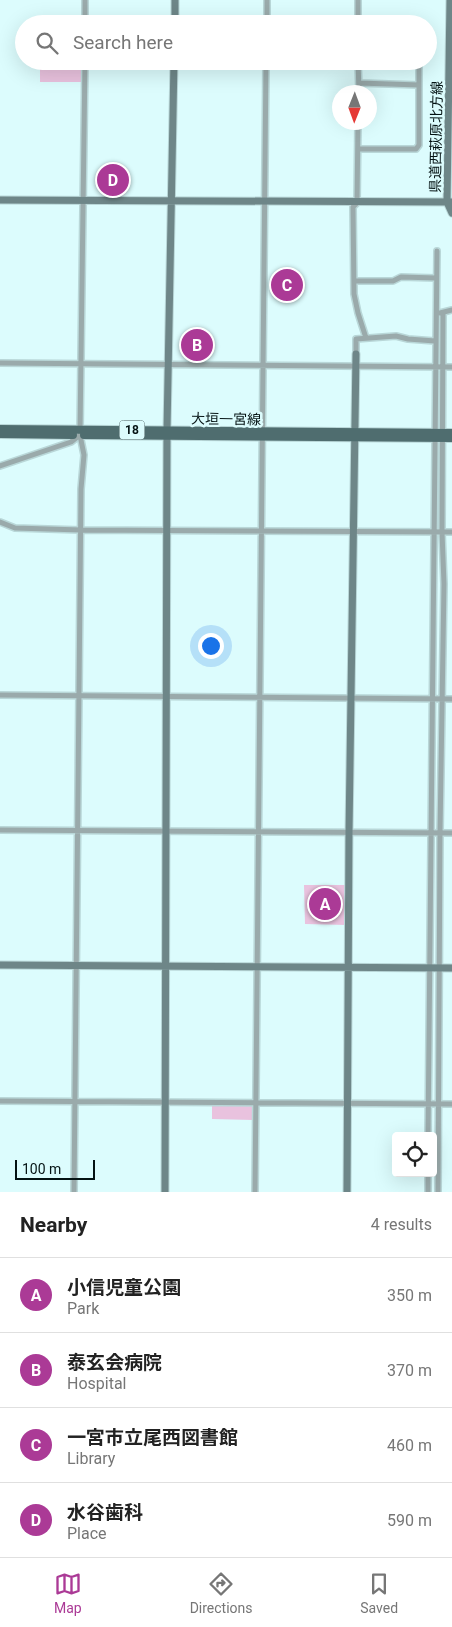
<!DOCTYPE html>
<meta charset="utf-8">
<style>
:root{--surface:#fff;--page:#f6f6f6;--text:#222;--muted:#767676;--line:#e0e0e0;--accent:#ab3a96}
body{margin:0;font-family:Roboto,"Noto Sans JP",sans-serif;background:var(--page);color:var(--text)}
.controls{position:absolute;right:15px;bottom:15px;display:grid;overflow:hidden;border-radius:5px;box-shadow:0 5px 20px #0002}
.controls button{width:45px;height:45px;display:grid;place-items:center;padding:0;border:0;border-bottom:1px solid var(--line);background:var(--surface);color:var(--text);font:25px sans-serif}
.compass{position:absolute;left:332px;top:85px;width:45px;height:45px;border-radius:50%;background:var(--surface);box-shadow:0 5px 20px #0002;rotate:181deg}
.scale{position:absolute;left:15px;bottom:12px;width:80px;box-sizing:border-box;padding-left:5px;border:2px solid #041213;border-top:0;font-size:14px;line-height:18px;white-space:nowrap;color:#041213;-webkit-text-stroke:4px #dcfcfd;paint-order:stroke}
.you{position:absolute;left:210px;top:645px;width:18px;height:18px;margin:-12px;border:4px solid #fff;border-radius:50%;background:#1a73e8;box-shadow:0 0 0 8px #1a73e833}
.badge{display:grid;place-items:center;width:32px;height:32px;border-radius:50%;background:var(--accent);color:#fff;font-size:16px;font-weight:700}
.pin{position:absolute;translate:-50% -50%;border:2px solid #fff;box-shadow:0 1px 5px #0006}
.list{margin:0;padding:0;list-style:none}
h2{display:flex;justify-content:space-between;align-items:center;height:65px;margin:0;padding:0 20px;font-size:21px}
h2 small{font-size:16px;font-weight:400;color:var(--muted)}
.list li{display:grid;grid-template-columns:32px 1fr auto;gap:15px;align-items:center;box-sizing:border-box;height:75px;padding:0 20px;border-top:1px solid var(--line)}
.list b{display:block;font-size:19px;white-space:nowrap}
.list p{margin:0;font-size:16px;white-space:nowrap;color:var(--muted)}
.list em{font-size:16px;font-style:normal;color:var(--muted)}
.icon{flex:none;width:28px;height:28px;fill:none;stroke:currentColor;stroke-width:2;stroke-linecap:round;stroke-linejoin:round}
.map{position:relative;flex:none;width:452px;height:1192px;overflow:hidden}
.search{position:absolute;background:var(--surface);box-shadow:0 5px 20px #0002;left:15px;right:15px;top:15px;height:55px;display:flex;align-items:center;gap:12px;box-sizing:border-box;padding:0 18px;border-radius:28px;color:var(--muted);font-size:19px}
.sheet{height:365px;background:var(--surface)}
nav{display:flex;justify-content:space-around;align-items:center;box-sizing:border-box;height:70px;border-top:1px solid var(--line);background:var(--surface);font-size:14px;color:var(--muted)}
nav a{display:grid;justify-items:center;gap:2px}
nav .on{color:var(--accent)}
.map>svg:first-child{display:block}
</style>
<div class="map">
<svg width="452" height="1192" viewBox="0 0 452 1192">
<rect width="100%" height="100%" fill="#dcfcfd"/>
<path fill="#e9c2de" d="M 40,61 L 82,61 L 81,82 L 40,82 Z
M 304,885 L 345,885 L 346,925 L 305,924 Z
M 212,1106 L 253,1106 L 253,1120 L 212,1119 Z"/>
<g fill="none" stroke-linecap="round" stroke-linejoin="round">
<defs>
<path id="street" d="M 85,24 L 85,0
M 267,24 L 267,0
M 358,24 L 358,0
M 358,61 L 359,92
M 359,83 L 419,85
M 358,122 L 357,203 L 353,207 L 354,294 L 358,313 L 366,338
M 358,149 L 416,149 L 419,145 L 419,61
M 354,281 L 393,281 L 401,277 L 436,278
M 440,313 L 452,310
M 356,354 L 356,339 L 396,336 L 408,339 L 435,341
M 0,363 L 452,367
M 80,432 L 85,61
M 0,466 L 71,442 L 80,435 L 84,455 L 81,489 L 74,1192
M 0,522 L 15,528 L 81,530 L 452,532
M 0,695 L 452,699
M 0,830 L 452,833
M 0,1101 L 452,1104
M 428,1136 L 437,251
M 255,1192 L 266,61
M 428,1192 L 428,1173
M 438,1192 L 440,833 L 444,584 L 442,532 L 443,313"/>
<path id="secondary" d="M 450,0 L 447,202 L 452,213
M 175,24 L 175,0
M 0,200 L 452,202
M 0,965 L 452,968
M 165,1192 L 167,430 L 174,61
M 347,1192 L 349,833 L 356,354"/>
<path id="primary" d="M 0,429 L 452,433
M 0,434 L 73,435
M 84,435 L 452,438"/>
</defs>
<use href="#street" stroke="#b9d7d8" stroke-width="8"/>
<use href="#secondary" stroke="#b9d7d8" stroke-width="9"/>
<use href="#primary" stroke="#b9d7d8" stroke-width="10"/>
<use href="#street" stroke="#9aaaab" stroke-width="5"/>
<use href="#secondary" stroke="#6e8688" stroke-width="7"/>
<use href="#primary" stroke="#4f6d6f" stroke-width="8"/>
</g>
<g text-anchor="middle" stroke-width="5" stroke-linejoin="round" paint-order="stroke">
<rect fill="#dcfcfd" stroke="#455859" stroke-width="1" x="119.5" y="420.5" width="25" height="19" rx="4"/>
<g font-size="12" font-weight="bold" fill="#041213">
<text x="132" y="434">18</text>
</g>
<g font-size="14" fill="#041213" stroke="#dcfcfd">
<text transform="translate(436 137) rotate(-89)" y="5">県道西萩原北方線</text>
<text transform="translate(226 419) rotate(1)" y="5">大垣一宮線</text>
</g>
</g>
</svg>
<div class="controls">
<button><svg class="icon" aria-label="locate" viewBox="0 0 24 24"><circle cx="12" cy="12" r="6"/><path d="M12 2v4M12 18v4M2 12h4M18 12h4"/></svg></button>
</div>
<svg class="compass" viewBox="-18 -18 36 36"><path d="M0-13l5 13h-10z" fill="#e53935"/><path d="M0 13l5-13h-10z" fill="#767676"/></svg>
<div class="scale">100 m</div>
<div class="you"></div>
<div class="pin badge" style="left:325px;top:904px">A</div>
<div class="pin badge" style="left:197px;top:345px">B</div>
<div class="pin badge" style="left:287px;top:285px">C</div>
<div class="pin badge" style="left:113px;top:180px">D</div>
<div class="search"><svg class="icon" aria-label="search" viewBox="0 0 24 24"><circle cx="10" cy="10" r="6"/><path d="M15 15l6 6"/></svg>Search here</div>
</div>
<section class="sheet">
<h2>Nearby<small>4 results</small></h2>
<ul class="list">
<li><span class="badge">A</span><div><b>小信児童公園</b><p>Park</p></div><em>350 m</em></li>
<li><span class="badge">B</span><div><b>泰玄会病院</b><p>Hospital</p></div><em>370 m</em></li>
<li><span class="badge">C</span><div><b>一宮市立尾西図書館</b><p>Library</p></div><em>460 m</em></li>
<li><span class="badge">D</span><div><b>水谷歯科</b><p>Place</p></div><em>590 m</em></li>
</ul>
</section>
<nav>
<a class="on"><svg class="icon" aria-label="map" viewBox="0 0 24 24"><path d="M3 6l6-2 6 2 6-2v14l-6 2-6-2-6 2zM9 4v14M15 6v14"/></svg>Map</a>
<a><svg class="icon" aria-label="directions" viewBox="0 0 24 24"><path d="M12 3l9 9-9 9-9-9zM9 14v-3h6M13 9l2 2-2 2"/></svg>Directions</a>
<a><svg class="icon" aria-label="saved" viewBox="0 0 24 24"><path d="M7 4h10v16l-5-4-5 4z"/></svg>Saved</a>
</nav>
